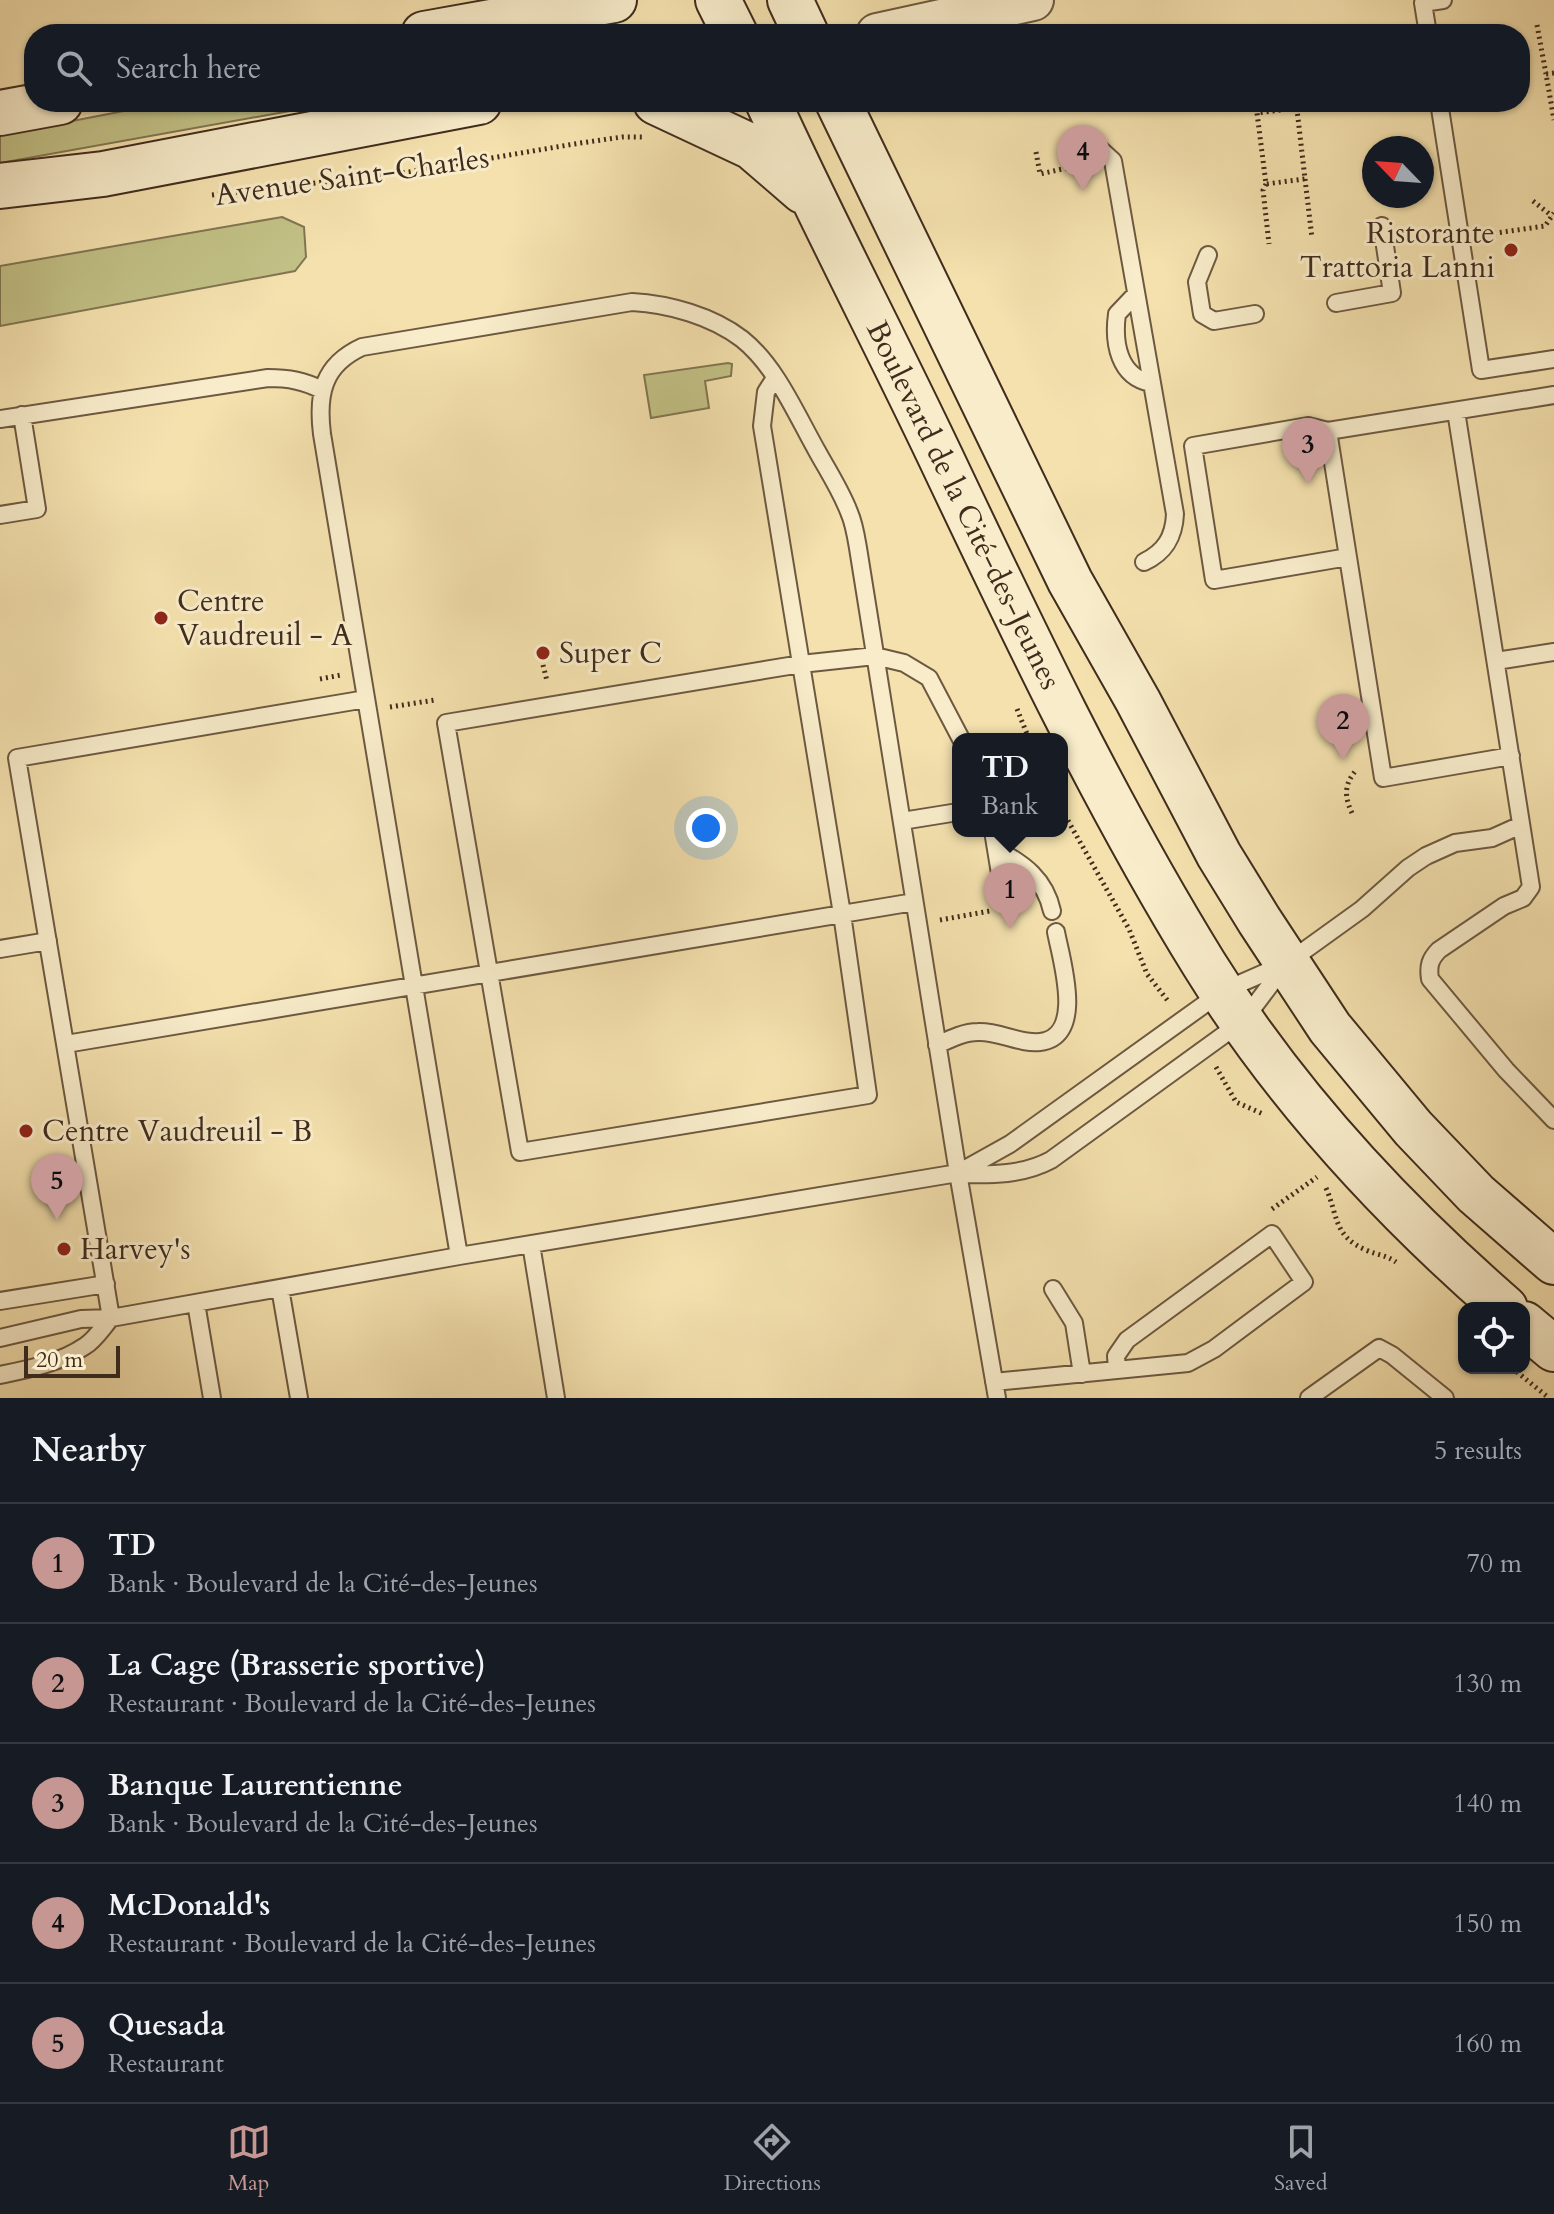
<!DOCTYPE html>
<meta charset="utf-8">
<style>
:root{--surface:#171b24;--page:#20242c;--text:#f1f3f6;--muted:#9ea1a6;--line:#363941;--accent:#c59692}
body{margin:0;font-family:Cardo,serif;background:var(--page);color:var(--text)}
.controls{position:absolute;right:24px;bottom:24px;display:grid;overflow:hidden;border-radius:16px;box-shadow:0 2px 6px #0004}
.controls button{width:72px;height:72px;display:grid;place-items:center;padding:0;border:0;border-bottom:2px solid var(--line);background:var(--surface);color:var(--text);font:40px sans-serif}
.compass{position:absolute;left:1362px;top:136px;width:72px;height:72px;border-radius:50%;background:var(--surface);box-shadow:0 2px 6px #0004;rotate:295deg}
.scale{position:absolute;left:24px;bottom:20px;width:96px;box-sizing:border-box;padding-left:8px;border:4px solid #402c1d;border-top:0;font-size:22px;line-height:28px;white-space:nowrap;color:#402c1d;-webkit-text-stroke:6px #f8ecca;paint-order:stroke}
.you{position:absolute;left:706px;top:828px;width:28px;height:28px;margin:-20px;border:6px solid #fff;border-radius:50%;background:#1a73e8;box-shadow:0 0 0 12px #1a73e833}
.badge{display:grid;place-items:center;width:52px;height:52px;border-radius:50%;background:var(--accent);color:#111;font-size:26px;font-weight:700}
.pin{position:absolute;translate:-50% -66px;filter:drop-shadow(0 2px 4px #0008)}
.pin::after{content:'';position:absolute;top:42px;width:28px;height:24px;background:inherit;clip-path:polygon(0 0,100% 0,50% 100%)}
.popup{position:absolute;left:952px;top:733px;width:116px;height:104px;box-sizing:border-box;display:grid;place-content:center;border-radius:16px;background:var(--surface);filter:drop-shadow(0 2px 6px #0005);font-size:26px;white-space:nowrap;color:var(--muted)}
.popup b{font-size:30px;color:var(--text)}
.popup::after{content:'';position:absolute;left:50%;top:100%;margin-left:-16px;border:16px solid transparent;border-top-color:var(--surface)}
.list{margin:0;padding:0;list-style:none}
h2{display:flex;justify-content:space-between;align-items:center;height:104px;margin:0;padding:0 32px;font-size:34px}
h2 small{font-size:26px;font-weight:400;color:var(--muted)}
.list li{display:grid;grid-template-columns:52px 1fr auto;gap:24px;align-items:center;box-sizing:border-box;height:120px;padding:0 32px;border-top:2px solid var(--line)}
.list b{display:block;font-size:30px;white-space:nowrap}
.list p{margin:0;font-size:26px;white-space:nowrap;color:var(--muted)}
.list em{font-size:26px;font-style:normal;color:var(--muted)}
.icon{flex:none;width:44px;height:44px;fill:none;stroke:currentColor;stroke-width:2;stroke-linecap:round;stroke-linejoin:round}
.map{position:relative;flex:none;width:1554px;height:1398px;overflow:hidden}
.search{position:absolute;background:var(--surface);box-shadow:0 2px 6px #0004;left:24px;right:24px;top:24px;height:88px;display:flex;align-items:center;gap:20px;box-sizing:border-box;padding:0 28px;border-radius:32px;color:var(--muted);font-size:30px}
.sheet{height:704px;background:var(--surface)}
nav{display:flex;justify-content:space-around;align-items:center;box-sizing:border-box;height:112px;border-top:2px solid var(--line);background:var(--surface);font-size:22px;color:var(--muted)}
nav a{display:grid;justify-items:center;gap:4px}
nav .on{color:var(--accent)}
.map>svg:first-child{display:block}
</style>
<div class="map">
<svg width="1554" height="1398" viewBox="0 0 1554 1398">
<rect width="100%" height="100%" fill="#f4e1ae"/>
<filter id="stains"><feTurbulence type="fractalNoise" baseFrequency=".0025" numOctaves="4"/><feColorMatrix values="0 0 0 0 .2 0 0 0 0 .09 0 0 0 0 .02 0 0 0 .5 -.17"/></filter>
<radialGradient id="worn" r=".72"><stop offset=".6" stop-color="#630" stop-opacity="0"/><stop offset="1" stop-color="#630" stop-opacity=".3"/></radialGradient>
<path fill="#c2c186" stroke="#817652" stroke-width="2" d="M 170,102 L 340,102 L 0,163 L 0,135 Z
M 282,217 L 304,227 L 306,257 L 295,271 L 0,326 L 0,266 Z
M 728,363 L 732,364 L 731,376 L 705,381 L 709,408 L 651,418 L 644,375 Z"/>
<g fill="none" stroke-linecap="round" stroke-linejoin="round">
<defs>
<path id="service" d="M 1428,34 L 1423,3 L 1443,0
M 1439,102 L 1481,370 L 1554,359
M 1090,140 L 1113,161 L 1175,514 C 1174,537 1165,552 1144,562
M 1208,255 L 1197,282 L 1202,314 L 1214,321 L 1255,314
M 1135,295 L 1117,314 C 1113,343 1119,377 1151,383
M 632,302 C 669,304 712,316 742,339 C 776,366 796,414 817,451 C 828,471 841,491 849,512 C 854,523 856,536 858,548 L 958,1173 L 459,1256 L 322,434 C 317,394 323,365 362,347 Z
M 1336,303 L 1392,293 L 1382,226
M 775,378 L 766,392 L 762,426 L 798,645 L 801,664 L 842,914 L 868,1095 L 520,1152 L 446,723 L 801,664 L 875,656 L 904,663 L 929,678 L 961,739
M 1456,411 L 1531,887 L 1523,898 L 1504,906 L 1439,950 C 1430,959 1428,966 1430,979 L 1506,1070 L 1554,1120
M 0,419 L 268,378 C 289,378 304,381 322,390
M 1328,431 L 1308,426 L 1193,446 L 1214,580 L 1348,557
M 0,515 L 37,509 L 22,415
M 1496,661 L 1554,652
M 366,699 L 17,758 L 111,1318 L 459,1256
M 1511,756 L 1383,778 L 1328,431 L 1554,395
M 902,821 L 958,812
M 993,831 L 1003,892
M 996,849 C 1024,864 1045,879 1052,911
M 0,949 L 48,941
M 66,1044 L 914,902
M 937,1045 C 950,1039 964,1032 978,1032 C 999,1031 1019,1044 1040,1042 C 1086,1037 1061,959 1056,932
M 958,1173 L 1010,1144 L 1223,991 L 1287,963 L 1362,909 L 1408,868 L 1426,856 L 1455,843 L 1492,838 L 1521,825
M 958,1173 L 997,1398
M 961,1174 C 992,1175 1023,1175 1051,1160 L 1243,1021 L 1286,964
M 531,1244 L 556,1398
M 280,1288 L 299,1398
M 1053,1289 L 1074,1323 L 1082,1374
M 0,1301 L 106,1284
M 196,1303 L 212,1398
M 0,1338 L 81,1319 L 111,1318
M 0,1375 C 29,1369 60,1363 85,1346 C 95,1340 103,1327 111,1318
M 994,1382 L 1188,1363 L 1214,1349 L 1304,1282 L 1272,1234 L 1127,1340 L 1116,1356 L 1117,1370
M 1309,1398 L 1379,1348 L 1392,1355 L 1445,1398"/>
<path id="tertiary" d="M 877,34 L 1033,0"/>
<path id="secondary" d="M 718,0 L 735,34
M 790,0 L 806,34
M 424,34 L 614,0
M 656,102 L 752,147 L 803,191
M 768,102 C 822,221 884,338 940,456 C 1022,629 1104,802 1204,964 C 1284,1093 1391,1209 1505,1308
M 838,102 L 1070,581 L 1138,701 L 1219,855 L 1259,920 L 1330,1028 L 1413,1128 L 1476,1194 L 1554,1262
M 0,113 L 60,102
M 0,186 L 103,174 L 479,102
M 1524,1324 L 1554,1349"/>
</defs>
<use href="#service" stroke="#6d5941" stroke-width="20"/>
<use href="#tertiary" stroke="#6d5941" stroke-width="44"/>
<use href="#secondary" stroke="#402c1d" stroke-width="48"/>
<path stroke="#402c1d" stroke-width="5" stroke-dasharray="2 4" stroke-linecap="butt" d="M 1537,25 L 1546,74
M 1554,73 L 1546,74 L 1554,120
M 1255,102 L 1257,113
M 1296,102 L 1298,118 L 1305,179 L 1266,184 L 1257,113 L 1296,108
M 1036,152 L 1040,174 L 1076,166 L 1078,174
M 1305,179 L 1312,238
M 1266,184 L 1263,190 L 1269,244
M 212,195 L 409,172 L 574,144 L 622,137 L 642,137
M 1533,201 L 1552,216
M 1482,235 L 1545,226 L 1554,213
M 543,665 L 547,681
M 320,679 L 341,675
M 390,707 L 435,700
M 1017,709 L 1029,739
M 1062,810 L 1129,929 L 1147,974 L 1168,1001
M 1352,813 C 1344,796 1344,784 1357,769
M 940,920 L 990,911
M 1216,1067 L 1236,1102 L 1263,1114
M 1326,1188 C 1338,1215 1333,1236 1366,1250 C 1377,1255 1386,1255 1396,1262
M 1272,1209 L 1317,1177
M 1512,1368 L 1549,1398"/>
<use href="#service" stroke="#f8ecca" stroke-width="16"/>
<use href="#tertiary" stroke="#f8ecca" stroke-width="40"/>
<use href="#secondary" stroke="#f8ecca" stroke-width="44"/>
</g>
<g fill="#8f2418" stroke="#f8ecca" stroke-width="3">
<circle cx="1511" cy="250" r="8"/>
<circle cx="161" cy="618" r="8"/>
<circle cx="543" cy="653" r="8"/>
<circle cx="26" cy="1131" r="8"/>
<circle cx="64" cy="1249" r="8"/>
</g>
<g text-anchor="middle" stroke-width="6" stroke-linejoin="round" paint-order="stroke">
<g font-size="30" fill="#402c1d" stroke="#f8ecca">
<text transform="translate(352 176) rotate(-8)" y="10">Avenue Saint-Charles</text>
<text transform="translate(964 505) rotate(64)" y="10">Boulevard de la Cité-des-Jeunes</text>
</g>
<g font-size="30" fill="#402c1d" stroke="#f8ecca" text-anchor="start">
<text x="1495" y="243" text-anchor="end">Ristorante<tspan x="1495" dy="34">Trattoria Lanni</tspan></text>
<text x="177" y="611">Centre<tspan x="177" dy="34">Vaudreuil - A</tspan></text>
<text x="559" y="663">Super C</text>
<text x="42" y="1141">Centre Vaudreuil - B</text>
<text x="80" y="1259">Harvey's</text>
</g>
</g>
<rect width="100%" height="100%" filter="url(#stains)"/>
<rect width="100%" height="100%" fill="url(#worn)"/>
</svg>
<div class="controls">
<button><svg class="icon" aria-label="locate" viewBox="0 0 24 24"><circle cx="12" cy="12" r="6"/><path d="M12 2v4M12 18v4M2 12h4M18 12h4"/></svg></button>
</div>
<svg class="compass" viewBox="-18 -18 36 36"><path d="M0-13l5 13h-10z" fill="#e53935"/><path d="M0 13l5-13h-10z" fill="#9ea1a6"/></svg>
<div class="scale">20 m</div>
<div class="you"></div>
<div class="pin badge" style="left:1010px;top:929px">1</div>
<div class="popup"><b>TD</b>Bank</div>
<div class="pin badge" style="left:1343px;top:760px">2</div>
<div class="pin badge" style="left:1308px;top:484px">3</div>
<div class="pin badge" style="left:1083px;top:191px">4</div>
<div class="pin badge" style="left:57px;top:1220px">5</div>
<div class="search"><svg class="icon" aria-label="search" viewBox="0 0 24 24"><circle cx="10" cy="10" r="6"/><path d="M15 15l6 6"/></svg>Search here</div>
</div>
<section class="sheet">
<h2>Nearby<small>5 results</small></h2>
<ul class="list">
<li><span class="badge">1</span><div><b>TD</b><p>Bank · Boulevard de la Cité-des-Jeunes</p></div><em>70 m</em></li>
<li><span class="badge">2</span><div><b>La Cage (Brasserie sportive)</b><p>Restaurant · Boulevard de la Cité-des-Jeunes</p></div><em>130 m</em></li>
<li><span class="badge">3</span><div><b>Banque Laurentienne</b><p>Bank · Boulevard de la Cité-des-Jeunes</p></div><em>140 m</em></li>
<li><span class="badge">4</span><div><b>McDonald's</b><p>Restaurant · Boulevard de la Cité-des-Jeunes</p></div><em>150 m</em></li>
<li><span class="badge">5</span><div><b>Quesada</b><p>Restaurant</p></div><em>160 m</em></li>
</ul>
</section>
<nav>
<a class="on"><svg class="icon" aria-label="map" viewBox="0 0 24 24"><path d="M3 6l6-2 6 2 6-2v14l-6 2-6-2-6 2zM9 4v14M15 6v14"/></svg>Map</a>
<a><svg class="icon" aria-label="directions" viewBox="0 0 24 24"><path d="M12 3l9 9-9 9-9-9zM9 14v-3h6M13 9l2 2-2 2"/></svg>Directions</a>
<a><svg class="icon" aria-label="saved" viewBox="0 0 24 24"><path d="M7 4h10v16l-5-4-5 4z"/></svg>Saved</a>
</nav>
